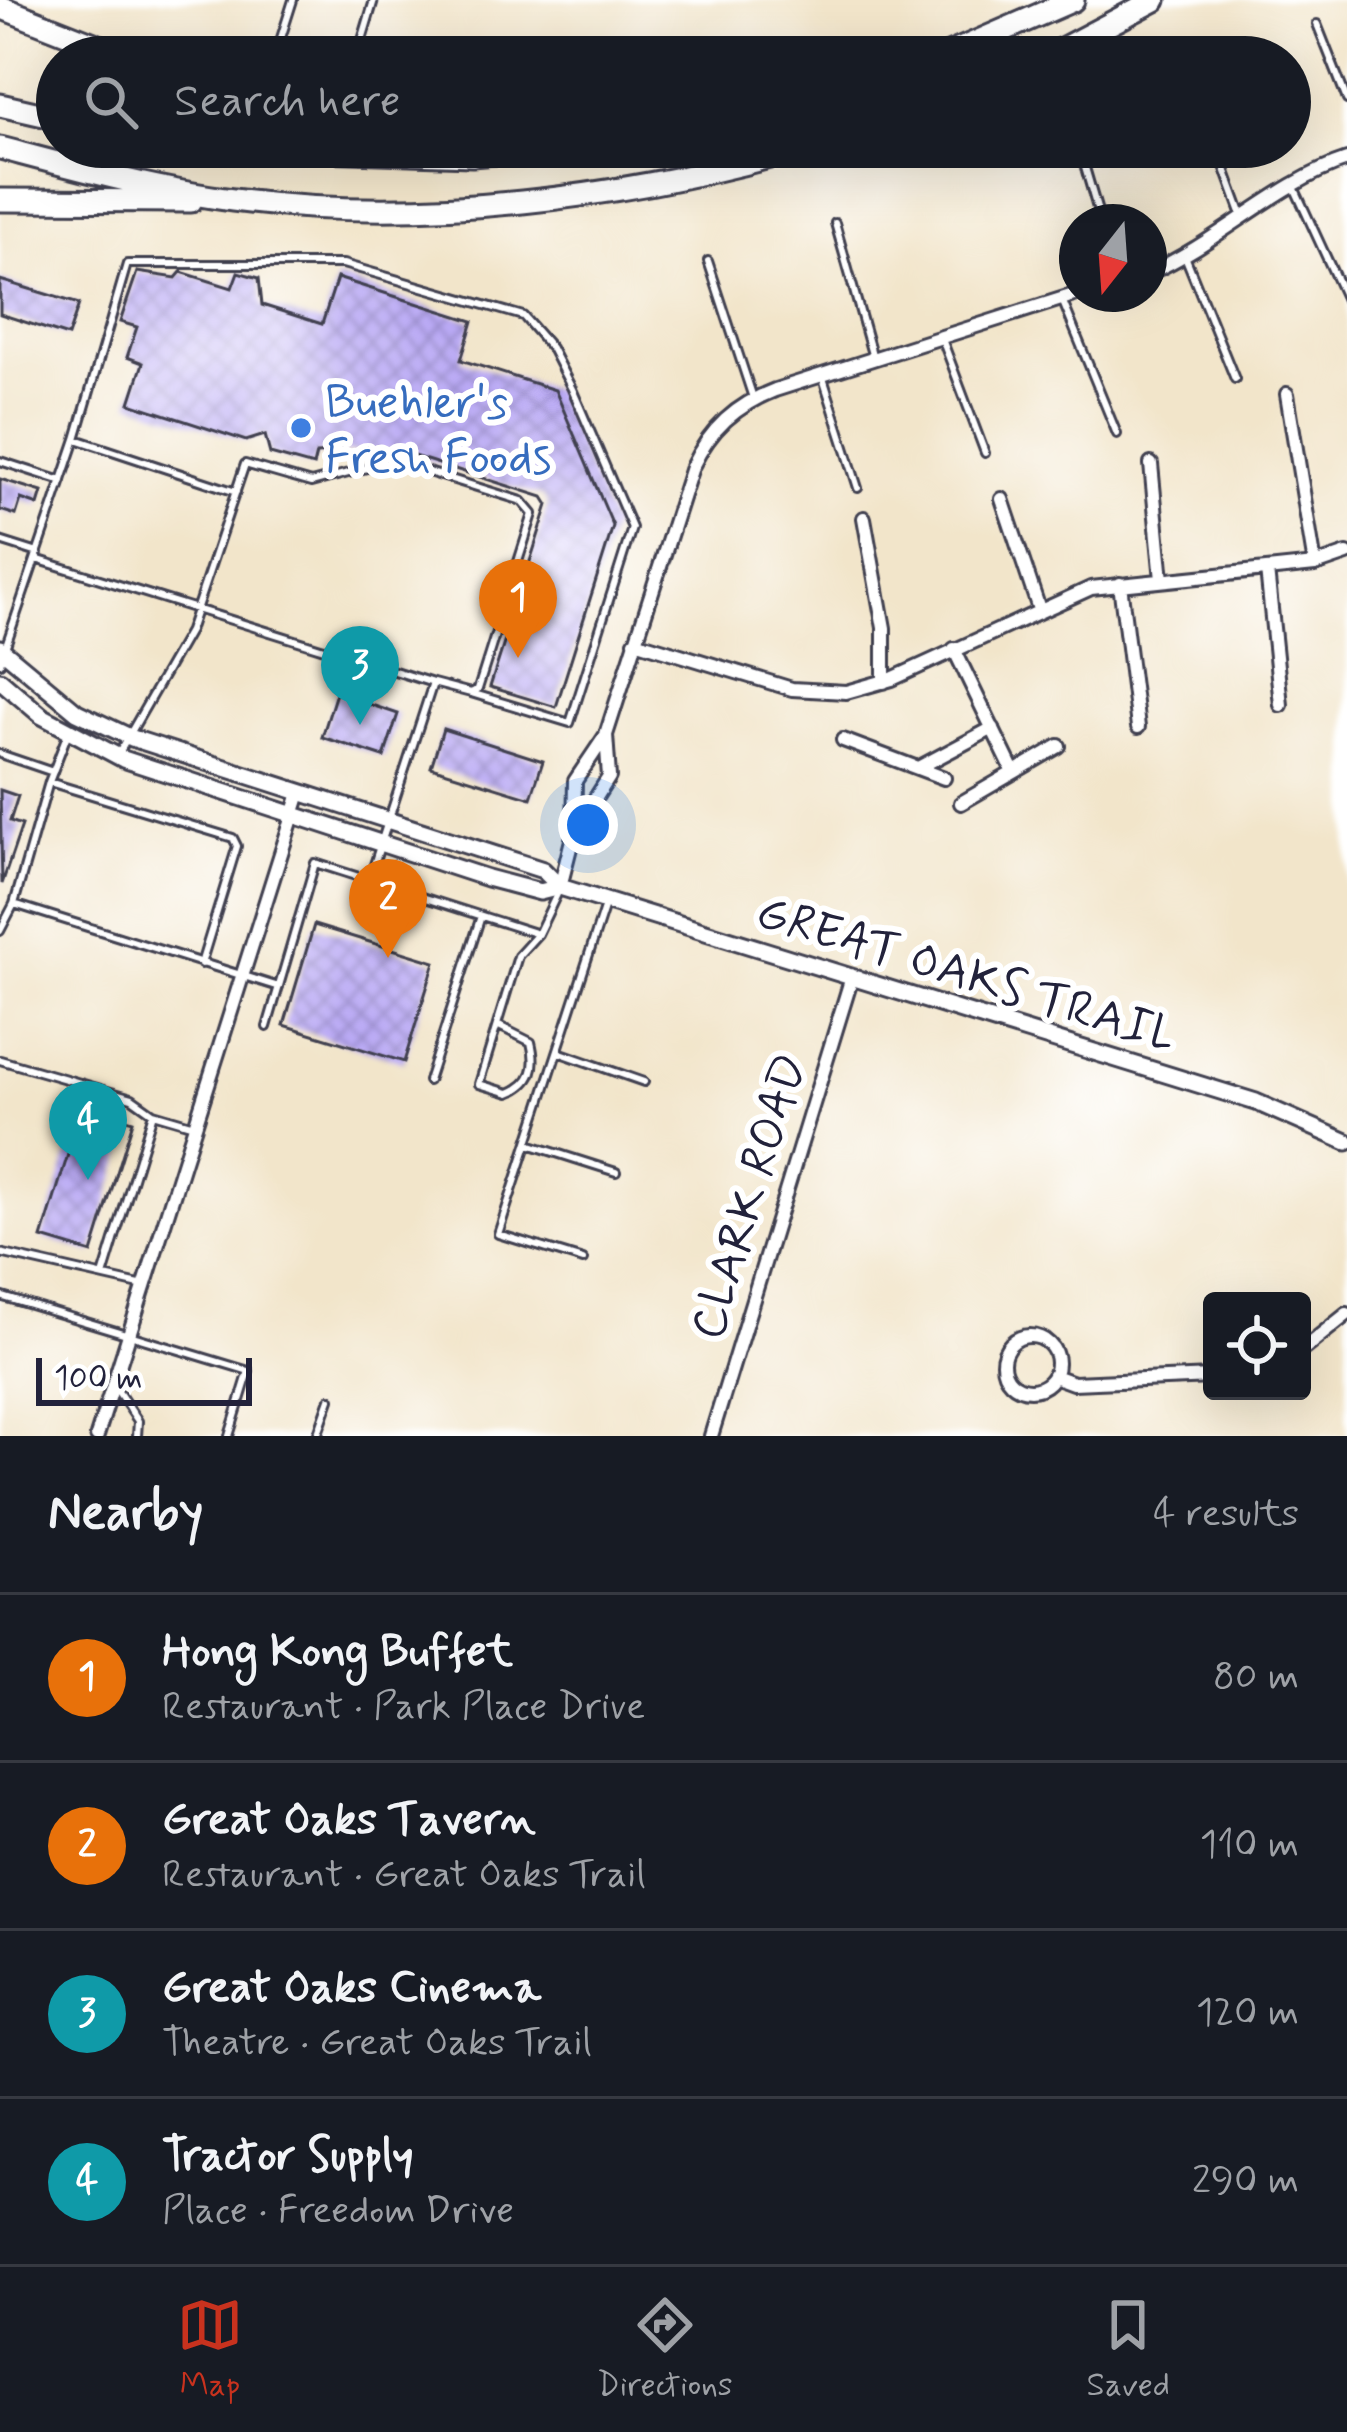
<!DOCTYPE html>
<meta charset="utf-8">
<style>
:root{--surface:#171b24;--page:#242831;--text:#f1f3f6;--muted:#9ea1a6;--line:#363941;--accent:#c8321e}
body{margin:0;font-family:Mynerve,sans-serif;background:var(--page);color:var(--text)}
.controls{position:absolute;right:36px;bottom:36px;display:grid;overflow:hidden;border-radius:12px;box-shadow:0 12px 48px #0002}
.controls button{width:108px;height:108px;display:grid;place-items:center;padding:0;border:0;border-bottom:3px solid var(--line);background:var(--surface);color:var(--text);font:60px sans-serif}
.compass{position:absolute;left:1059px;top:204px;width:108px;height:108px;border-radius:50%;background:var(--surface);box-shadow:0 12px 48px #0002;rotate:197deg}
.scale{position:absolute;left:36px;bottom:30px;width:216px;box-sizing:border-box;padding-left:12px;border:6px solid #22223b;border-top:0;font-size:33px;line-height:42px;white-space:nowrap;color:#22223b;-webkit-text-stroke:9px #fff;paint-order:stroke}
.you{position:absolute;left:588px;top:825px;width:42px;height:42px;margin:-30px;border:9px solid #fff;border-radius:50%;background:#1a73e8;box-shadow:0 0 0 18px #1a73e833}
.badge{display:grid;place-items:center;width:78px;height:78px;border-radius:50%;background:var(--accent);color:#fff;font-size:39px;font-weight:700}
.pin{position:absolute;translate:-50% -99px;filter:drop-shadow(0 3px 6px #0008)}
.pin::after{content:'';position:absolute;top:63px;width:42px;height:36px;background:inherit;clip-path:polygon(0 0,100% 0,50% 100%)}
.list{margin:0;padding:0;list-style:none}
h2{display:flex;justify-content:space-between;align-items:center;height:156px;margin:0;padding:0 48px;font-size:51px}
h2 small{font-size:39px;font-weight:400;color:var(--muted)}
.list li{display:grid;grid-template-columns:78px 1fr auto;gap:36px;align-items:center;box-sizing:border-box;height:168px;padding:0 48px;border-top:3px solid var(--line)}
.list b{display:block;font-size:45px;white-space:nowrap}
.list p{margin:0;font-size:39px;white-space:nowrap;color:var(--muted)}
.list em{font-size:39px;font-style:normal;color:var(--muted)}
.icon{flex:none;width:66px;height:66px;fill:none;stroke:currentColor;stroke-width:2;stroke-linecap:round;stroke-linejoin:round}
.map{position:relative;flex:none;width:1347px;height:1436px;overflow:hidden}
.search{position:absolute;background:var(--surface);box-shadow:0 12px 48px #0002;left:36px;right:36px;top:36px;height:132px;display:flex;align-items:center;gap:30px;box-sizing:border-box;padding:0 42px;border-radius:66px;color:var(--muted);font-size:45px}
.sheet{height:828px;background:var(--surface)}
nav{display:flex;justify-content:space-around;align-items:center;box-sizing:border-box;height:168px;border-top:3px solid var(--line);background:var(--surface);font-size:33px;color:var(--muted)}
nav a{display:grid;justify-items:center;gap:6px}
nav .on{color:var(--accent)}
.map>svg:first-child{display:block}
</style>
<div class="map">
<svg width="1347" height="1436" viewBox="0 0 1347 1436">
<defs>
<pattern id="building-cross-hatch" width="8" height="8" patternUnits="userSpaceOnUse" patternTransform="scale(3)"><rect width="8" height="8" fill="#b9a9f4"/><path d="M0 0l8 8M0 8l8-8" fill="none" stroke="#9689c7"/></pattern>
</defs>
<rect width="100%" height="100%" fill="#fff"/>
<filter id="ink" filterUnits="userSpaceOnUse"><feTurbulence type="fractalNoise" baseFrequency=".00833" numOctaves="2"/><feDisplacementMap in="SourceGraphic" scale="24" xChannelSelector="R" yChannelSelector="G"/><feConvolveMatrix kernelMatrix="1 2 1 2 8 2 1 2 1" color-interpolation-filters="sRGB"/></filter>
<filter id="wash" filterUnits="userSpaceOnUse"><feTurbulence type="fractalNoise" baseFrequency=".004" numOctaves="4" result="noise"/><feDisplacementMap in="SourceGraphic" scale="48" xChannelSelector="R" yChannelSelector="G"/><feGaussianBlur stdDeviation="2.7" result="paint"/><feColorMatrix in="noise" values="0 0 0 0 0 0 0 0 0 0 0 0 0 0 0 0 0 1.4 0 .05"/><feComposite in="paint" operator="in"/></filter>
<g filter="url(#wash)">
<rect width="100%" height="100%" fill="#f2e5ca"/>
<g id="blocks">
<path fill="url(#building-cross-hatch)" d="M 137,272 L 176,278 L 181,272 L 232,288 L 238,272 L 259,278 L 262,305 L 322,324 L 337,278 L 473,321 L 461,360 L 555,390 L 613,526 L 556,707 L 490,687 L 548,505 L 543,497 L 395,450 L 316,454 L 313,466 L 270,454 L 265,435 L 246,441 L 130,403 L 143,363 L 127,357 L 137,327 L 120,322 Z
M 0,280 L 79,304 L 68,336 L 0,314 Z
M 0,479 L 42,492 L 38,505 L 21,499 L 16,515 L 0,510 Z
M 336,693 L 398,714 L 384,757 L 322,737 Z
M 443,729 L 543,761 L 531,798 L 431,767 Z
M 0,790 L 18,796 L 10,821 L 22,825 L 2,884 Z
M 314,925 L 435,962 L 404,1062 L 284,1025 Z
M 83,1106 L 133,1121 L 92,1253 L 42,1238 Z"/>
</g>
</g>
<g filter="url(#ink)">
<use href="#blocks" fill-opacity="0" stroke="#413f50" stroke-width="3"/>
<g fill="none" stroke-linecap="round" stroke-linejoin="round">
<defs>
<path id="service" d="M 1317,24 L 1347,100
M 281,38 L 293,0
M 357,57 L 374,0
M 1079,147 L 1101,222
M 1217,147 L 1243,218
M 1294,187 L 1347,302
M 835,223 L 873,358
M 1185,256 L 1235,379
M 708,261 L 753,398
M 1063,302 L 1117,434
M 942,339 L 985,453
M 823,378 L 858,488
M 76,439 L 236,492
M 0,461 L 62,481
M 0,541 L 38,553
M 36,559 L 433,683
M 0,663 L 76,439 L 127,264 L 343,264 L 523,316 L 551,348 L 572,389 L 632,528 L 570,723 L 471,693
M 119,753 L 189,631 L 245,464 L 311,483 L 393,461 L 522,501 L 533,514 L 478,689 L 471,693 L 433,683 L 369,880
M 0,754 L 53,772
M 49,782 L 67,735
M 14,904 L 49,782 L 233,838 L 237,846 L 201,964
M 0,931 L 14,904 L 279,987
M 497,1025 L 531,1042 C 537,1066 534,1083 509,1093 L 479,1084 L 518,956 L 538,934 L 559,890
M 267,1027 L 315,863 L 538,934
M 558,1052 L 644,1082
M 0,1060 L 132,1098 L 153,1113 L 194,1125
M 428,1081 L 481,916
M 528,1144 L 616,1172
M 0,1253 L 144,1286
M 583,1260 L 498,1234 L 605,905
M 104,1273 L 153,1113
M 0,1296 L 249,1371 L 229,1436
M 115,1387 L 138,1421 L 137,1436
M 317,1436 L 330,1399"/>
<path id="minor" d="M 1149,273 C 1218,243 1278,182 1347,160
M 1287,394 L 1315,565
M 1151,464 L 1162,580
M 1002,499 L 1039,609
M 864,518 L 884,628 L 884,682
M 1267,570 L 1281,705
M 1120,584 L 1138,727
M 635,641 L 792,689 L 846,692 L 892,679 L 1091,588 L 1315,565 L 1347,554
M 954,649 L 1013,771
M 843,740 L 944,778
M 918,768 L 993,728
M 961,803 L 1059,746
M 574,832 L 609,777 L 606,735
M 560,887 L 574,832 L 575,781 L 606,735 L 692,467 C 710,429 736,405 775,390 L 1077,294
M1003 1363a27 27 0 1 1 54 0a27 27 0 1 1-54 0Z
M 1302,1350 L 1347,1314
M 1054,1376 L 1073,1383 L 1212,1377
M 97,1436 L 300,793
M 711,1436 L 852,977"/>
<path id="tertiary" d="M 0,648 L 77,712 L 132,738 L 543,870 L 560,887 L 1256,1102 L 1347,1142
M 0,680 L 42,716 L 123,759 L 487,878 L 540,892 L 560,887"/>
<path id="motorway" d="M 0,7 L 127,57
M 942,57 L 1073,0
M 1047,57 L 1155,0
M 0,105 L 57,118
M 228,147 L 472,155 L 568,147
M 0,148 C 76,168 155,190 233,200 C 421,224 625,199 806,147
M 0,200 L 191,201"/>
</defs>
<use href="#service" stroke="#413f50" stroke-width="12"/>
<use href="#minor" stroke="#413f50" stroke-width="18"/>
<use href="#tertiary" stroke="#413f50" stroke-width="21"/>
<use href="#motorway" stroke="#413f50" stroke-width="27"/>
<use href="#service" stroke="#fff" stroke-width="6"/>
<use href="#minor" stroke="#fff" stroke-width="12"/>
<use href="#tertiary" stroke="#fff" stroke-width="15"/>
<use href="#motorway" stroke="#fff" stroke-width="21"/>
</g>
</g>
<circle fill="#3f7fe0" stroke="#fff" stroke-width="4.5" cx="301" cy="428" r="12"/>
<g text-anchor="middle" stroke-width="12" stroke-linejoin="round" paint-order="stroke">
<g font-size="48" fill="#366cbe" stroke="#fff" text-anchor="start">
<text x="325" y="417">Buehler's<tspan x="325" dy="55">Fresh Foods</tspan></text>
</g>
<g font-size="48" fill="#22223b" stroke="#fff">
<text transform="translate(967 972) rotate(17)" y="17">GREAT OAKS TRAIL</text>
<text transform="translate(747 1196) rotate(-73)" y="17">CLARK ROAD</text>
</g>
</g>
</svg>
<div class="controls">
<button><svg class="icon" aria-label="locate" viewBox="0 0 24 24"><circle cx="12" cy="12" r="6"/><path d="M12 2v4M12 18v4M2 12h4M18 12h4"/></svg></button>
</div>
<svg class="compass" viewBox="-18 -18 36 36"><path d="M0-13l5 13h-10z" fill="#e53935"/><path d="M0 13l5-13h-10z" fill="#9ea1a6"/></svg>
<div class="scale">100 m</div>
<div class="you"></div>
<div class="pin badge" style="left:518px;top:658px;background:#e8710a">1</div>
<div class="pin badge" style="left:388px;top:958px;background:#e8710a">2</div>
<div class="pin badge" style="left:360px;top:725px;background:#0f9aa8">3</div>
<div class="pin badge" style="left:88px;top:1180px;background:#0f9aa8">4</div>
<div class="search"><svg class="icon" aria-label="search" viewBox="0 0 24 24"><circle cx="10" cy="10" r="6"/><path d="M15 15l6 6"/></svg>Search here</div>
</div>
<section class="sheet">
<h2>Nearby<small>4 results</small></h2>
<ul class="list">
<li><span class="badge" style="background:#e8710a">1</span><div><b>Hong Kong Buffet</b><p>Restaurant · Park Place Drive</p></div><em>80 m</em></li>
<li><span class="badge" style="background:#e8710a">2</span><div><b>Great Oaks Tavern</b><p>Restaurant · Great Oaks Trail</p></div><em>110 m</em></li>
<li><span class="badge" style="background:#0f9aa8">3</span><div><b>Great Oaks Cinema</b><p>Theatre · Great Oaks Trail</p></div><em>120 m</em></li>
<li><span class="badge" style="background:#0f9aa8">4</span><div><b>Tractor Supply</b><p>Place · Freedom Drive</p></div><em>290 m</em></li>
</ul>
</section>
<nav>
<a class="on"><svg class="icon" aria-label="map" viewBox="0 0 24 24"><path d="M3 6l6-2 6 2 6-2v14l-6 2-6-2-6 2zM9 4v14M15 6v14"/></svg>Map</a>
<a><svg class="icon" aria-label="directions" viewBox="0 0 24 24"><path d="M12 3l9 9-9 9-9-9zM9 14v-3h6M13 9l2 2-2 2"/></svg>Directions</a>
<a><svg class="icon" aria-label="saved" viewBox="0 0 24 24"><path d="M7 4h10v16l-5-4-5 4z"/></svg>Saved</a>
</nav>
